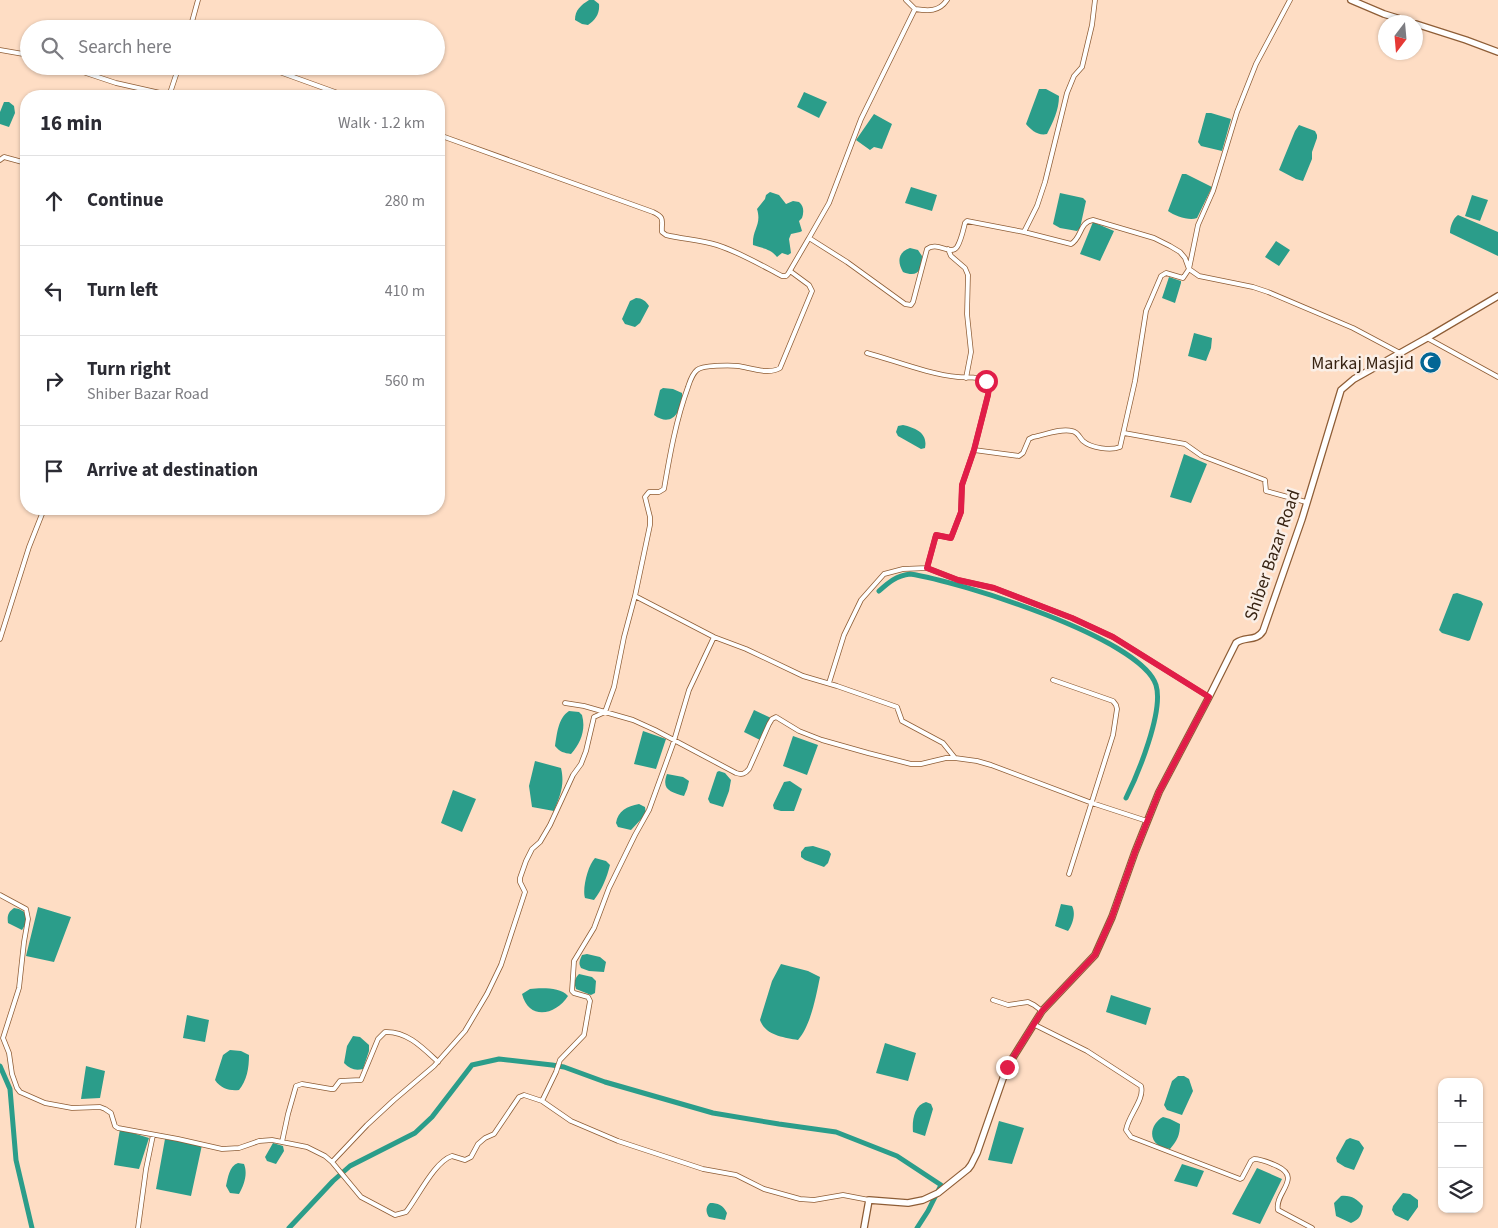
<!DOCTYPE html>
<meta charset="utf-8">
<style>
:root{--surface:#fff;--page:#f7f7f7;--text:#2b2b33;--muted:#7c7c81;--line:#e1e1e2}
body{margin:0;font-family:"Source Sans 3",sans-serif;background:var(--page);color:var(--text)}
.controls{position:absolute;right:15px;bottom:15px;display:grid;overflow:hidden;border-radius:10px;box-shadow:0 1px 4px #0004}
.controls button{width:45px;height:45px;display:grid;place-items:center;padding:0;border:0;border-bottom:1px solid var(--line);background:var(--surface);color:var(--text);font:25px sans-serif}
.compass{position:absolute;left:1378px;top:15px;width:45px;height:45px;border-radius:50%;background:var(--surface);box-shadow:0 1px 4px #0004;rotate:196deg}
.stop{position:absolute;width:15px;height:15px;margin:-11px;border:4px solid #e11d48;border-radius:50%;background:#fff}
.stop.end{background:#e11d48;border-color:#fff;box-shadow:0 1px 5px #0008}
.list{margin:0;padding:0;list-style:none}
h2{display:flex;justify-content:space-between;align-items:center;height:65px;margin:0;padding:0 20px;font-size:21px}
h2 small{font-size:16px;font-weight:400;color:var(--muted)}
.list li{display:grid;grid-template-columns:32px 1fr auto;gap:15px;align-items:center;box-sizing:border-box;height:90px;padding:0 20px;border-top:1px solid var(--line)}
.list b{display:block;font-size:19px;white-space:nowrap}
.list p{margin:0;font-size:16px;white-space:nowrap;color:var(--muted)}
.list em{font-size:16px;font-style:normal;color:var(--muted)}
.icon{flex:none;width:28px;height:28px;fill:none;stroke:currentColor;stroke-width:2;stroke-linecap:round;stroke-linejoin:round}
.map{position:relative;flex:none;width:1498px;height:1228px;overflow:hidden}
.search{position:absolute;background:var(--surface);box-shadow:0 1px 4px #0004;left:20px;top:20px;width:425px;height:55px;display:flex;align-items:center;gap:12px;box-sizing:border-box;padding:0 18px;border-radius:28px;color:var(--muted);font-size:19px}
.panel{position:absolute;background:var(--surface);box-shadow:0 1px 4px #0004;left:20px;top:90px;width:425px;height:425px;border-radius:20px}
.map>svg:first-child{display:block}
</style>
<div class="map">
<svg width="1498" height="1228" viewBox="0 0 1498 1228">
<rect width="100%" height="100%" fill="#feddc4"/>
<path fill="#2b9d8a" d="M 589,0 L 594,0 L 599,4 C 600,14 595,20 588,25 L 582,24 L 575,20 C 575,10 581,5 589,0 Z
M 1039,89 L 1046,89 L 1059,96 C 1059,110 1053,122 1047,134 C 1038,136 1031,130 1026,124 Z
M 804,92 L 827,102 L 819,118 L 797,107 Z
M 4,102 L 9,102 L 14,106 L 15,113 L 9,127 L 0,124 L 0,112 Z
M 1206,113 L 1211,113 L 1231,119 L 1222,151 L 1201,146 L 1198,142 Z
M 874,114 L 892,124 L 882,149 L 874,147 L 870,150 L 856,140 Z
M 1299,125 L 1315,131 L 1317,135 L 1317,138 L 1312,152 L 1312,159 L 1303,181 L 1296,179 L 1279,170 L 1295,131 Z
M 1182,174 L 1186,174 L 1212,187 L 1197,218 C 1189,221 1175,216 1168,211 Z
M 911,187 L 937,195 L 932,211 L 905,203 Z
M 770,192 L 779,195 L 786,204 L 793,201 L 799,202 C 804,206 804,212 802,218 L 799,221 L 802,231 L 800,232 L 791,234 L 789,239 L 791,253 L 788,255 L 782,253 L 777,257 C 771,249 762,248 753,245 C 752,229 762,225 757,209 L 765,199 L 766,195 Z
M 1060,193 L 1083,198 L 1086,201 L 1080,228 L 1077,231 L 1060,228 L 1053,224 Z
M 1472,195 L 1488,200 L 1480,221 L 1465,216 Z
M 1458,215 L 1498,232 L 1498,256 L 1450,233 C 1450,227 1453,218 1458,215 Z
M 1093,222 L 1114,231 L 1100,261 L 1080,254 Z
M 1276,241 L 1290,250 L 1279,266 L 1265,257 Z
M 910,248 L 918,250 L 922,256 C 922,270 918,278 903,272 C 897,262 898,252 910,248 Z
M 1169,277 L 1181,281 L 1181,283 L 1175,303 L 1162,298 Z
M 636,298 C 642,298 646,301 649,306 L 640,323 L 635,327 L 625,324 L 622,319 L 630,301 Z
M 1194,333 L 1212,338 L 1211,348 L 1206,361 L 1188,356 Z
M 663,388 L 673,389 L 682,393 C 683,409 673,429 654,415 L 660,390 Z
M 903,425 C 916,428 928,433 925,448 L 921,449 L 898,436 L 896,432 L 898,426 Z
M 1184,454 L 1207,464 L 1191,503 L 1170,497 Z
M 1457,593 L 1481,601 L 1483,604 L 1470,640 L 1468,641 L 1442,633 L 1439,630 L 1453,594 Z
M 754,710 L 771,718 L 760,740 L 744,732 Z
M 569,711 L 579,712 L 582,715 C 586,729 581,743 571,754 C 564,753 560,752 555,746 C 557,734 558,718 569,711 Z
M 643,731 L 666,739 L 656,769 L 634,764 Z
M 793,736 L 818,745 L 807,775 L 783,766 Z
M 535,761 L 561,768 C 565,785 560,796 554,811 L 532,807 L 529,786 Z
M 719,771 L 725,773 L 731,780 L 729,791 L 723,807 L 710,803 L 708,799 L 717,772 Z
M 667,774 L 683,777 L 689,781 L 687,789 L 684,796 C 671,792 661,790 667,774 Z
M 790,781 L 802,789 L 794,811 L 781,811 L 774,809 L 773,805 L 784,782 Z
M 453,790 L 476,799 L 462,832 L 441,823 Z
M 639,804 L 645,807 L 646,814 L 631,830 L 618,827 L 616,823 C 618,811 627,806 639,804 Z
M 813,846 L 829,851 L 831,854 L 828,863 L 824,867 L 805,860 L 801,857 L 801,852 L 805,847 Z
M 595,858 L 606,861 L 610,865 C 607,877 602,890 594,900 L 585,898 C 582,889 588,865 595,858 Z
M 1061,904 L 1072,906 C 1076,913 1073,924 1068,931 L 1055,926 Z
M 38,907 L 71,917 L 54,962 L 26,956 Z
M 14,908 L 19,909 L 28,914 L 25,925 L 22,930 L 8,923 C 7,916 8,912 14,908 Z
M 587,954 L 600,957 L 606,962 L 604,972 L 589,971 L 581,968 C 578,963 580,960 582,955 Z
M 781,964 L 808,971 L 820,977 C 816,996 811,1025 798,1040 C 784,1037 766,1036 760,1020 L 772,981 Z
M 579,974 L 592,977 L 596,981 L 595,993 L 591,995 L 576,989 C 574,983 574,979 579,974 Z
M 530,989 C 541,988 560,987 568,996 C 556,1015 529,1021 522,994 Z
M 1111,995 L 1151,1008 L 1146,1025 L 1106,1012 Z
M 187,1015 L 209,1020 L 205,1042 L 183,1038 Z
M 353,1036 L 360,1037 L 369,1045 L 369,1051 L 363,1069 C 355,1071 350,1069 344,1063 L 347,1046 Z
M 885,1043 L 916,1053 L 908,1081 L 876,1073 Z
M 230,1050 L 241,1051 L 249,1055 C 249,1068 247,1080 239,1090 C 230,1091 221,1089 215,1080 L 223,1055 Z
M 86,1066 L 105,1071 L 100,1098 L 81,1099 Z
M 1178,1076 L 1184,1076 L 1189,1079 L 1193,1091 L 1182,1115 L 1167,1110 L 1164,1105 L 1172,1081 Z
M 926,1102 L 931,1104 L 933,1109 L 925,1136 L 913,1132 C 912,1121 914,1105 926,1102 Z
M 1163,1117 L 1170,1119 L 1180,1124 C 1180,1135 1177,1141 1170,1149 C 1166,1148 1161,1147 1158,1145 C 1147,1137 1153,1122 1163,1117 Z
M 999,1121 L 1024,1128 L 1012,1164 L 988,1160 Z
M 120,1129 L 149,1138 L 139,1169 L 114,1165 Z
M 1350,1138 L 1359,1141 L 1364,1148 L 1354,1170 L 1345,1167 L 1337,1162 L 1336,1158 L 1346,1140 Z
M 165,1139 L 202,1145 L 191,1196 L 156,1189 Z
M 273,1143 L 283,1146 L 284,1151 L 276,1164 L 267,1161 L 265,1157 Z
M 238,1163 L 244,1164 C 248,1174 244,1185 239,1194 L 230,1193 L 226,1186 C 228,1178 229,1166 238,1163 Z
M 1182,1164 L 1204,1171 L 1197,1187 L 1174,1181 Z
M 1257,1168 L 1282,1179 L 1260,1224 L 1232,1214 Z
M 1403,1193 L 1410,1194 L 1418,1200 L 1418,1207 L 1408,1221 L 1395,1215 L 1392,1210 L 1393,1206 Z
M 1341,1196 C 1351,1195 1357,1199 1363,1206 C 1361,1216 1360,1219 1351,1223 L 1336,1216 L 1334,1203 Z
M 710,1203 C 718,1203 723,1205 727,1213 L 725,1220 L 709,1217 C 706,1213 705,1207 710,1203 Z"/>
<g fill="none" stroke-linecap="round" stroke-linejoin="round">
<path stroke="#2b9d8a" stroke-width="5" d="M 879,591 C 889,582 896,576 910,574 C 958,581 1141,638 1156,685 C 1164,711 1138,774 1126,798
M 0,1066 L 10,1089 L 16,1160 L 32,1228
M 289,1228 L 333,1181 L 350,1166 L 415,1133 L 432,1117 L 472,1065 L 499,1059 L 552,1065 L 564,1067 L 605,1082 L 713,1113 L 779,1124 L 836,1132 L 897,1156 L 941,1185 L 928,1211 L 917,1228"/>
<defs>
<path id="street" d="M 906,0 L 915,9
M 190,29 L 198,0
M 0,50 L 29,55
M 65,66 L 116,83 L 169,95
M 263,66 L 346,96
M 169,96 L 179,66
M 439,135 L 653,212 C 666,218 661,221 662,232 L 666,235 C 683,239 700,240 717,245 C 739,252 761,265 782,276 L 786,276 L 788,274 L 809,238 L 847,262 L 905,304 L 911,305 L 913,302 L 927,249 C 937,241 951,256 957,247 C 961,241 963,231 965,223 L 967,221 L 1024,232 L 1037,206 L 1045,182 L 1067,93 L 1074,76 L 1082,67 L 1092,25 L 1095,0
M 0,160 L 4,157 L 26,163
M 1024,232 L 1071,244 C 1082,238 1079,222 1093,220 L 1154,238 L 1170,246 L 1180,252 L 1185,258 L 1189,269 L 1199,276 L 1253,287 L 1268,292 L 1353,328 L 1400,353
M 809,238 L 829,203 L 861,119 L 915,9 C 928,11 939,12 947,0
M 948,249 L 951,256 L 965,268 L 968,275 L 967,314 L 971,352 L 966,378
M 1427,338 L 1498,377
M 867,353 C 896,361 928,374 958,377 C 966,378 979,376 985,381 C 990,385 989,390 988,395 L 974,450
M 1124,433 L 1185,444 L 1202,456 L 1265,480 L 1266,491 L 1306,502
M 927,568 L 936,535 L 951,538 L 961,512 L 962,485 L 974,450 L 1019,456 L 1023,453 L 1029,439 L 1033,437 C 1045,435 1060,428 1072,431 C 1078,432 1079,437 1083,441 C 1091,448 1111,451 1120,447 L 1135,381 L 1146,311 L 1161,276 L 1166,273 L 1183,278 L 1189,269 L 1198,225 L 1213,191 L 1237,112 L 1256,64 L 1290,0
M 635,596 L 714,637 L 746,649 L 803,676 L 837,686 L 897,707 L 902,721 L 943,743 L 955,758 L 977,761 L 991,765 L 1092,803 L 1147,821
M 0,639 L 29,547 L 44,509
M 1053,680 L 1113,701 L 1116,705 L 1117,709 L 1113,735 L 1069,874
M 829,683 L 844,635 L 861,600 L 884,574 L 903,569 L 927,568 L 958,580 L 994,588 L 1072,618 L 1113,637 L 1209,697
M 565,703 L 584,706 L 633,720 L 655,730 L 736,773 C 742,775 745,774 749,769 L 769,724 L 772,719 L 776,717 L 799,731 L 822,740 L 868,753 L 911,764 L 921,764 L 946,758 L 955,758
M 0,895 L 26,909 L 28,919 L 24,942 L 19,988 L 3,1038 L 9,1053 L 12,1074 L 17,1088 L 20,1092 L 45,1103 L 72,1108 L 100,1107 L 105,1109 L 111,1113 L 115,1126 L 118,1128 L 178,1139 L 222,1149 L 239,1148 L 259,1141 L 272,1140 L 307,1147 L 325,1156 L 332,1162 L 361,1197 L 395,1215 L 406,1212 C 418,1197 434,1162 452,1156 L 465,1160 L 471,1157 L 478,1144 L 485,1138 L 494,1134 L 519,1097 L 524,1095 L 542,1101 L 556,1072 L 560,1060 L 584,1035 L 590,1001 L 588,997 L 574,993 L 572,991 L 574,961 L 594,928 L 609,888 L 635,835 L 649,810 L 673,744 L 689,690 L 714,637
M 993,1000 L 1008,1005 L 1028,1002 L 1034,1005 L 1042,1011
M 1035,1025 L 1087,1051 L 1141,1086 C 1145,1099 1128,1116 1126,1130 L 1131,1137 L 1240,1179 L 1242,1178 L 1251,1161 L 1254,1159 C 1262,1159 1270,1163 1277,1166 C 1303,1178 1274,1193 1278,1210 L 1312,1228
M 542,1101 L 571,1121 L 618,1141 L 703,1169 L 736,1175 L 764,1189 L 800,1199 L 814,1200 L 843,1195 L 869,1200
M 282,1142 L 288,1114 L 296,1086 L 302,1084 L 331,1089 L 334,1089 L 340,1081 L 361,1080 L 378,1039 L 385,1032 C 407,1031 423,1048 438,1062
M 332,1162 L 367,1125 L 394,1100 L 434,1066 L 465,1031 L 487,994 L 501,965 L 524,895 L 525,892 L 520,882 L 520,878 L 526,861 L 532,849 L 540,842 L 550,825 L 573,775 L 581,764 L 586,751 L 594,717 L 605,712 L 614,687 L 624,637 L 635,596 L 650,525 L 650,517 L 645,497 L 649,492 L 659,492 L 664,489 C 670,454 676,420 688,387 C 690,381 692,374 697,370 C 702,365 731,365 738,366 C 751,368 769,375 780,368 L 812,291 L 809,285 L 790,271
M 138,1228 L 146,1169 L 153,1135"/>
<path id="secondary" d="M 1351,0 L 1384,14 L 1410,22
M 1416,24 L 1466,40 L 1498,52
M 864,1228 L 869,1200 L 908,1203 L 923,1200 L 938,1193 L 968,1169 L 971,1165 L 977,1153 L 1007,1067 L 1042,1011 L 1095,955 L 1112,917 L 1135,852 L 1159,792 L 1209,697 L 1236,643 C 1245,636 1256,642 1263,631 L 1302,519 L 1341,390 L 1354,379 L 1427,338 L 1498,296"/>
</defs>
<use href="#street" stroke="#8e5d36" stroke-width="5.5"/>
<use href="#secondary" stroke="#8e5d36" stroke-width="8"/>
<use href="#street" stroke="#fff" stroke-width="4"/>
<use href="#secondary" stroke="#fff" stroke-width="5.5"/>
</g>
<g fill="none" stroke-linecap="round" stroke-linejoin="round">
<path stroke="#e11d48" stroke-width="6" d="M 986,381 L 989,387 L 988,395 L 974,450 L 962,485 L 961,512 L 951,538 L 936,535 L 927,568 L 958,580 L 994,588 L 1072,618 L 1113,637 L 1209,697 L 1159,792 L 1135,852 L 1112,917 L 1095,955 L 1042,1011 L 1007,1067"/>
</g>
<defs>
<symbol id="mosque-disc" viewBox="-11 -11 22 22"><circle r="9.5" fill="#036695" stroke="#faefe7"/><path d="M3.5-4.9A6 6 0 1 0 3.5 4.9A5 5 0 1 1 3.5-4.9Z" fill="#fff"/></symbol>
</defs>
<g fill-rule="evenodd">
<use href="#mosque-disc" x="1418" y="350" width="25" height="25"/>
</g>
<g text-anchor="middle" stroke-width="5" stroke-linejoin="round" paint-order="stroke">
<g font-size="18" fill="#372312" stroke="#faefe7" text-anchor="end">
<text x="1414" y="369">Markaj Masjid</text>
</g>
<g font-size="18" fill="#372312" stroke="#faefe7">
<text transform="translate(1272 555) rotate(-71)" y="6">Shiber Bazar Road</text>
</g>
</g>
</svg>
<div class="controls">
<button>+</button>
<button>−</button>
<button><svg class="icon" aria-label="layers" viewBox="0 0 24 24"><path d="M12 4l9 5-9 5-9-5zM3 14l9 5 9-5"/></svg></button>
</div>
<svg class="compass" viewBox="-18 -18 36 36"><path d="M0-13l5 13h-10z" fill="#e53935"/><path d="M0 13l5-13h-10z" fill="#7c7c81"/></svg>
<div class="stop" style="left:986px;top:381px"></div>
<div class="stop end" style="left:1007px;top:1067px"></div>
<div class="search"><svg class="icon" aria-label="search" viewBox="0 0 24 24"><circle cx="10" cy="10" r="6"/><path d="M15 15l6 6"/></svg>Search here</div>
<section class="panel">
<h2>16 min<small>Walk · 1.2 km</small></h2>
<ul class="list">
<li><svg class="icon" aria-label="ahead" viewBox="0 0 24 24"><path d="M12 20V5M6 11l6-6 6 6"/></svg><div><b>Continue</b></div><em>280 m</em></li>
<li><svg class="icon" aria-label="left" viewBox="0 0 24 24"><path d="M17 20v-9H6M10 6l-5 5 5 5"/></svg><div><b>Turn left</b></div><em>410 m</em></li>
<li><svg class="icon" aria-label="right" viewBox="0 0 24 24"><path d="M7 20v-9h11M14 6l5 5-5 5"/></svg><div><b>Turn right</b><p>Shiber Bazar Road</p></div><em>560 m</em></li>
<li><svg class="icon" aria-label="arrive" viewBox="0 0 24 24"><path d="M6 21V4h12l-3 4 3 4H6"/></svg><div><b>Arrive at destination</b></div></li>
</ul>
</section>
</div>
